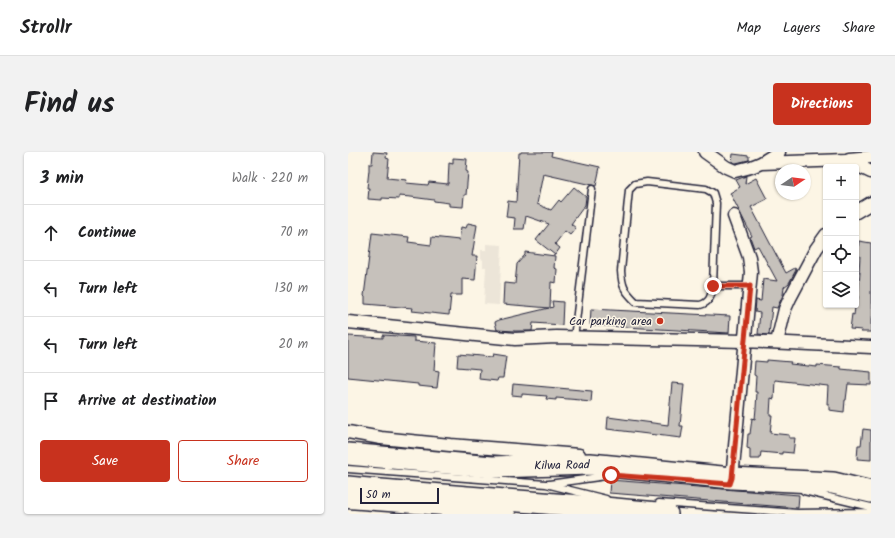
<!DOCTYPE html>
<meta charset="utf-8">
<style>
:root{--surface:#fff;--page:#f2f2f2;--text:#202124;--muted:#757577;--line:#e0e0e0;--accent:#c8321e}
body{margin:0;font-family:Kalam,sans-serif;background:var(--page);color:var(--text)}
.controls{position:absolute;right:12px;top:12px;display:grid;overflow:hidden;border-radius:4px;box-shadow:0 1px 3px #0004}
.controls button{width:36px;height:36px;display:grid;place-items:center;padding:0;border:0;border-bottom:1px solid var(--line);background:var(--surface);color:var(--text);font:20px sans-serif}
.compass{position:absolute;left:427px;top:12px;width:36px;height:36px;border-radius:50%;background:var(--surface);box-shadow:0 1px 3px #0004;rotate:77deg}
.scale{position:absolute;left:12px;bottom:10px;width:79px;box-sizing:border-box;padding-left:4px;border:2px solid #22223b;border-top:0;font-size:11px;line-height:14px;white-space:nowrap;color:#22223b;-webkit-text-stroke:3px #fcf5e5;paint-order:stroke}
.stop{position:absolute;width:12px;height:12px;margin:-9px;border:3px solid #c8321e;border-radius:50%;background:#fff}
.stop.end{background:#c8321e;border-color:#fff;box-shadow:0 1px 4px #0008}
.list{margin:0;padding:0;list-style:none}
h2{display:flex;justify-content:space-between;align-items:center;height:52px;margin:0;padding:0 16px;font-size:17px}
h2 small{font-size:13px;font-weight:400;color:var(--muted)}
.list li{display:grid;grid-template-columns:26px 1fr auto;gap:12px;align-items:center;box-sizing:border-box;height:56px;padding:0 16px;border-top:1px solid var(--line)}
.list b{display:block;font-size:15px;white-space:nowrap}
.list em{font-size:13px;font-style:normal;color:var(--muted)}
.actions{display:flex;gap:8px;padding:12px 16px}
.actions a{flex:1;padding:9px 0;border:1px solid var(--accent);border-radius:4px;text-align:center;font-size:14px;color:var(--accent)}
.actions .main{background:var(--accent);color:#fff}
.icon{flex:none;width:22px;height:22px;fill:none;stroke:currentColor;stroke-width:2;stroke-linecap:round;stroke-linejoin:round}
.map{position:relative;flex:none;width:523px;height:362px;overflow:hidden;border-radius:4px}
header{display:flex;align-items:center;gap:24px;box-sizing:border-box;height:56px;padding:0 20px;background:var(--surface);border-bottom:1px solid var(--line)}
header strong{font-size:19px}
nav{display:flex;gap:22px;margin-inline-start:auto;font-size:14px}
.intro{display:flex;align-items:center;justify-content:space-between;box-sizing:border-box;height:96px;padding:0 24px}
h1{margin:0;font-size:28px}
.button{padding:10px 18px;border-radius:4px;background:var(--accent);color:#fff;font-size:14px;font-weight:700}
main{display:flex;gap:24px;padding:0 24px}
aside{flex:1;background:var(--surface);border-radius:4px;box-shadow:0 1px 3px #0004}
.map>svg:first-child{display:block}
</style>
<header>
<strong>Strollr</strong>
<nav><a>Map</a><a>Layers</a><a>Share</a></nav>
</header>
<div class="intro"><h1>Find us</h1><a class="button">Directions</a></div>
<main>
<aside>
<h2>3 min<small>Walk · 220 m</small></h2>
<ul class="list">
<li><svg class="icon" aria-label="ahead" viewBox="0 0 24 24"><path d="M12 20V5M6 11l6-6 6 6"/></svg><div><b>Continue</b></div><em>70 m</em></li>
<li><svg class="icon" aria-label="left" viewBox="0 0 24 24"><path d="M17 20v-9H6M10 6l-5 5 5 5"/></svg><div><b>Turn left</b></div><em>130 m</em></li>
<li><svg class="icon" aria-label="left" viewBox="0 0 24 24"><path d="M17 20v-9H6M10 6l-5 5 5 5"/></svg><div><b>Turn left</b></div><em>20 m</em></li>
<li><svg class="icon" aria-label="arrive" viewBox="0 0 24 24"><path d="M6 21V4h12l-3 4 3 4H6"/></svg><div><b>Arrive at destination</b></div></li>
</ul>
<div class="actions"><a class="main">Save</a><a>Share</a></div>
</aside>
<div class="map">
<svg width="523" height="362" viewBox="0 0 523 362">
<rect width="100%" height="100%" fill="#fcf5e5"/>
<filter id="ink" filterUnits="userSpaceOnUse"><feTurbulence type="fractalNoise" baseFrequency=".025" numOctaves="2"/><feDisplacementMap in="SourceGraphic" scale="8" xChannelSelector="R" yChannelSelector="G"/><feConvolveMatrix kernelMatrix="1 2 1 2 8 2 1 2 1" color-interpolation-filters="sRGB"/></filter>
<g filter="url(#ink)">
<path fill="#ece5d8" d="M 138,92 L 154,93 L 151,153 L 136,152 L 138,115 L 135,115 L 135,108 L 133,107 L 133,98 L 138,98 Z"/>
<path fill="#c6c1bb" stroke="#22223b" d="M 25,0 L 39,1 L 38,6 L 41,7 L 39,26 L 59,28 L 58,31 L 80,33 L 81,30 L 100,32 L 101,11 L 105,12 L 105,6 L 119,7 L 118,19 L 120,20 L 118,43 L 116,43 L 115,55 L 101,54 L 101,51 L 86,49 L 86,48 L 63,45 L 51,44 L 51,47 L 34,46 L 34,48 L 20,47 L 21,36 L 19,36 L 21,18 L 21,12 L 24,12 Z
M 173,0 L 204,0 L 203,4 L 252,15 L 248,34 L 195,22 L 189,52 L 203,58 L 211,48 L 213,50 L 226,35 L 238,45 L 237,53 L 223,72 L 228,76 L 222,83 L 217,79 L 207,92 L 212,96 L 207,103 L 188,88 L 201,72 L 178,64 L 176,77 L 166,77 L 167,66 L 158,65 L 160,49 L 168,50 L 171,1 L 173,1 Z
M 385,2 L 401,4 L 401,8 L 388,11 L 384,10 Z
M 398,24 L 397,32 L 408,26 L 419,47 L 403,55 L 423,93 L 438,121 L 447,116 L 448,118 L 441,131 L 436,135 L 435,143 L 429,156 L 424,155 L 421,183 L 410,182 L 412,161 L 407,160 L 408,148 L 413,149 L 415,127 L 429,129 L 410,94 L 406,96 L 402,85 L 404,84 L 382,41 L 392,35 L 388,28 Z
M 120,71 L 129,73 L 124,104 L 129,104 L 127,128 L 114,127 L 114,143 L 103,143 L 101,163 L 64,159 L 65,156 L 17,152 L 17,145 L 16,144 L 24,81 L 61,85 L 60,90 L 83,93 L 84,85 L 111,88 L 113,75 L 118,76 Z
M 511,89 L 523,91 L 523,180 L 513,180 L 514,178 L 502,177 L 504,162 L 506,163 L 508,147 L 510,147 L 512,120 L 511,120 L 512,104 L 509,104 Z
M 177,100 L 207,104 L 206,116 L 209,117 L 208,131 L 203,130 L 202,156 L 205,155 L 204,149 L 215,150 L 214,173 L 185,171 L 184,179 L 167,179 L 149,178 L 147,170 L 151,168 L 201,156 L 155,152 L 156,131 L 167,132 L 169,112 L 177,103 Z
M 243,157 L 382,164 L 381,181 L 242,173 Z
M 35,183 L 66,185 L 66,189 L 88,191 L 86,218 L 91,219 L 89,236 L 70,234 L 70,232 L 0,225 L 0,184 L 35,186 Z
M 110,202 L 144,205 L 145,202 L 158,204 L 155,226 L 150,226 L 149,229 L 131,227 L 132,217 L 109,215 Z
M 419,208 L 443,210 L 442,212 L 469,215 L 469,213 L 493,215 L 493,217 L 523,220 L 523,233 L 500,232 L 498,248 L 497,248 L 496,260 L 481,258 L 481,252 L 479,252 L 480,234 L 427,228 L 426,247 L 423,246 L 422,263 L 424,263 L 422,281 L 441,283 L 441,286 L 447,286 L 445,301 L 434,300 L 434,302 L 413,300 L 412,307 L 402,307 L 402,297 L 399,296 L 400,282 L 402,282 L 404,266 L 407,267 L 408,256 L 409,240 L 407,240 L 408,224 L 406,223 L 407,209 L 419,210 Z
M 324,231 L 336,232 L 332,274 L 335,274 L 333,286 L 259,277 L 260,265 L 320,273 Z
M 165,232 L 244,239 L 243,250 L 233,249 L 233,248 L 208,246 L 208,248 L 198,247 L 199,244 L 174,242 L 174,244 L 164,243 Z
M 515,277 L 523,278 L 523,308 L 509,307 L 510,293 L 513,293 Z
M 262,328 L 451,343 L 450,356 L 261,341 Z"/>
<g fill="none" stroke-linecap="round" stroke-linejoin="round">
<defs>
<path id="lane" d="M 365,134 L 368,51 L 365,41 L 358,37 L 299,30 L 287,32 L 281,38 L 273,119 C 274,135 276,138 288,150 L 352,153 C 363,150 363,143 365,134 L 402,134
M 226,186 L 244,37
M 0,317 L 198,332 L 258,347
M 201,332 L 265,323
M 456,339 L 523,355
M 311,351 L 449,361 L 523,360"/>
<path id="street" d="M 357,0 L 378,15 L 387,19 L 403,15 L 413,11 L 431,0
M 501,7 L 523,5
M 413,11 L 498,8 L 523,20
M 508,60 L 523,51
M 0,170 L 167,187 L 208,185 L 396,189 L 523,195
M 429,190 L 437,157 L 442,146 L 468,97 L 478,83
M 0,280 L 33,286 L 102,293 L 231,303
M 385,316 L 403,120 L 401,105 L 386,64
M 0,350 L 161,362"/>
<path id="highway" d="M 0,302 L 144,315 L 242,312 L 384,326 L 485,331 L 523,340
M 0,335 C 106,345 213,351 319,362"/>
</defs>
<use href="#lane" stroke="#22223b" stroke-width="9"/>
<use href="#street" stroke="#22223b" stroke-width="15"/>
<use href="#highway" stroke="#22223b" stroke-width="24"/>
<use href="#lane" stroke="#fcf5e5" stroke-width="6"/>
<use href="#street" stroke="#fcf5e5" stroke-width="12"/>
<use href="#highway" stroke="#fcf5e5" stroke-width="21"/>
</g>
</g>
<g fill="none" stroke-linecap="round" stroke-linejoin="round" filter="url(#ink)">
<path stroke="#c8321e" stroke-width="5" d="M 263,323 L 382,332 L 384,326 L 402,134 L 365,134"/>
</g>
<circle fill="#c8321e" stroke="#fcf5e5" stroke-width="1.5" cx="312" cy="169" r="4"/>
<g text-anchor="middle" stroke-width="3" stroke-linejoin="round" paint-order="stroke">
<g font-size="12" fill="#22223b" stroke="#fcf5e5" text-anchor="end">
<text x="304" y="173">Car parking area</text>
</g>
<g font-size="12" fill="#22223b" stroke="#fcf5e5">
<text transform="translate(214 313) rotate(-1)" y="4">Kilwa Road</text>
</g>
</g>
</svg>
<div class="controls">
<button>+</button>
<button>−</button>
<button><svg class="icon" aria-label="locate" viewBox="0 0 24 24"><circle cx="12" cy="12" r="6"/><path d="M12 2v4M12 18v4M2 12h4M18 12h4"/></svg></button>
<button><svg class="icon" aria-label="layers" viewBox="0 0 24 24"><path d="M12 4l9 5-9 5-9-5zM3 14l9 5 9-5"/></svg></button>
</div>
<svg class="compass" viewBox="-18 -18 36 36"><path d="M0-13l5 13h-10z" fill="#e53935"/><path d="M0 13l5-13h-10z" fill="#757577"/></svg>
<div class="scale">50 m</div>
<div class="stop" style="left:263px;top:323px"></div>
<div class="stop end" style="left:365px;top:134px"></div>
</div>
</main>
